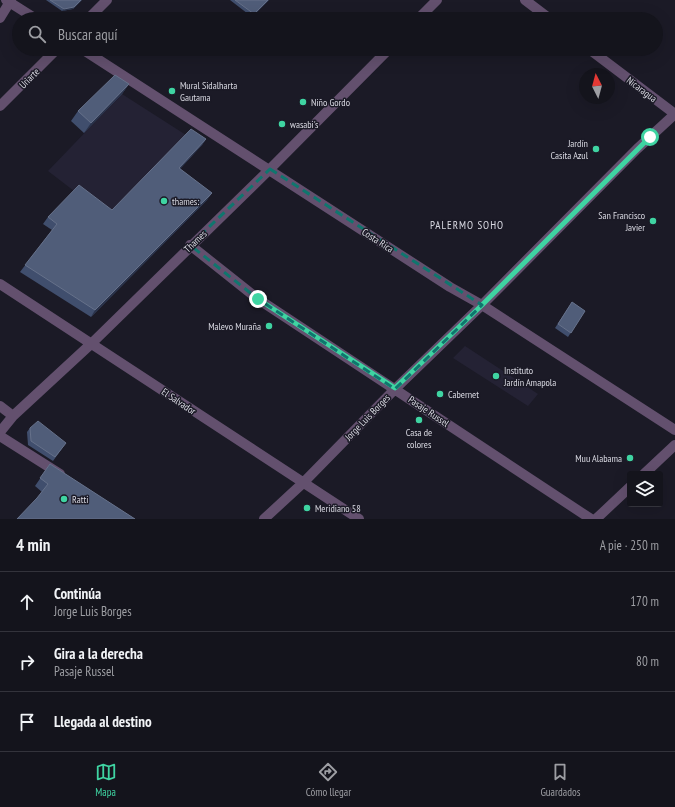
<!DOCTYPE html>
<html lang="es">
<meta charset="utf-8">
<style>
:root{--surface:#14141c;--page:#1d1d25;--text:#f1f3f6;--muted:#9d9ea3;--line:#33333b;--accent:#3fd4a2}
body{margin:0;font-family:"PT Sans Narrow",sans-serif;background:var(--page);color:var(--text)}
.controls{position:absolute;right:12px;bottom:12px;display:grid;overflow:hidden;border-radius:4px;box-shadow:0 4px 16px #0002}
.controls button{width:36px;height:36px;display:grid;place-items:center;padding:0;border:0;border-bottom:1px solid var(--line);background:var(--surface);color:var(--text);font:20px sans-serif}
.compass{position:absolute;left:579px;top:68px;width:36px;height:36px;border-radius:50%;background:var(--surface);box-shadow:0 4px 16px #0002;rotate:354deg}
.stop{position:absolute;width:12px;height:12px;margin:-9px;border:3px solid #3fd4a2;border-radius:50%;background:#fff}
.stop.end{background:#3fd4a2;border-color:#fff;box-shadow:0 1px 4px #0008}
.list{margin:0;padding:0;list-style:none}
h2{display:flex;justify-content:space-between;align-items:center;height:52px;margin:0;padding:0 16px;font-size:17px}
h2 small{font-size:13px;font-weight:400;color:var(--muted)}
.list li{display:grid;grid-template-columns:26px 1fr auto;gap:12px;align-items:center;box-sizing:border-box;height:60px;padding:0 16px;border-top:1px solid var(--line)}
.list b{display:block;font-size:15px;white-space:nowrap}
.list p{margin:0;font-size:13px;white-space:nowrap;color:var(--muted)}
.list em{font-size:13px;font-style:normal;color:var(--muted)}
.icon{flex:none;width:22px;height:22px;fill:none;stroke:currentColor;stroke-width:2;stroke-linecap:round;stroke-linejoin:round}
.map{position:relative;flex:none;width:675px;height:519px;overflow:hidden}
.search{position:absolute;background:var(--surface);box-shadow:0 4px 16px #0002;left:12px;right:12px;top:12px;height:44px;display:flex;align-items:center;gap:10px;box-sizing:border-box;padding:0 14px;border-radius:22px;color:var(--muted);font-size:15px}
.sheet{height:232px;background:var(--surface)}
nav{display:flex;justify-content:space-around;align-items:center;box-sizing:border-box;height:56px;border-top:1px solid var(--line);background:var(--surface);font-size:11px;color:var(--muted)}
nav a{display:grid;justify-items:center;gap:2px}
nav .on{color:var(--accent)}
.map>svg:first-child{display:block}
</style>
<div class="map">
<svg width="675" height="519" viewBox="0 0 675 519">
<rect width="100%" height="100%" fill="#1b1a26"/>
<path fill="#242234" d="M 122,94 L 186,135 L 108,217 L 48,171 Z
M 465,346 L 538,394 L 528,406 L 453,358 Z"/>
<g fill="none" stroke-linecap="round" stroke-linejoin="round">
<path stroke="#63506e" stroke-width="10" d="M 6,0 L 36,19
M 525,0 L 550,19
M 0,18 L 11,0
M 88,19 L 107,0
M 418,19 L 437,0
M 82,49 L 450,287 L 482,305 L 675,430
M 589,49 L 675,114
M 0,106 L 57,49
M 190,245 L 258,299 L 591,519
M 0,284 L 359,519
M 0,406 L 13,416
M 0,432 L 13,416 L 92,343 L 270,169 L 389,49
M 0,436 L 60,474
M 644,474 L 675,445
M 264,519 L 303,483 L 395,389 L 482,305 L 637,149 L 675,114
M 596,519 L 630,487"/>
</g>
<path fill="#404e6d" d="M 46,0 L 82,0 L 73,9 L 62,11 Z
M 230,0 L 269,0 L 252,17 Z
M 129,84 L 122,94 L 84,133 L 71,121 L 78,111 Z
M 206,139 L 202,145 L 180,169 L 212,193 L 207,200 L 91,317 L 20,272 L 52,230 L 43,224 L 48,217 L 112,210 Z
M 572,302 L 585,311 L 568,337 L 555,328 Z
M 30,428 L 66,443 L 53,461 L 28,445 L 27,432 Z
M 50,464 L 135,519 L 37,498 L 42,492 L 35,486 Z"/>
<path fill="#2a334b" d="M 82,0 L 73,9 L 62,11 L 64,9 Z
M 268,0 L 269,0 L 252,17 L 254,14 Z
M 129,84 L 122,94 L 84,133 L 91,123 Z
M 206,139 L 202,145 L 175,174 L 179,168 Z
M 212,193 L 207,200 L 91,317 L 95,310 Z"/>
<path fill="#505d79" stroke="#66718a" d="M 50,0 L 81,0 L 74,7 L 64,9 Z
M 235,0 L 268,0 L 254,14 Z
M 115,75 L 129,84 L 91,123 L 78,111 Z
M 191,129 L 206,139 L 179,168 L 212,193 L 95,310 L 25,265 L 57,224 L 48,217 L 79,185 L 112,210 Z
M 572,302 L 585,311 L 571,333 L 558,324 Z
M 38,421 L 66,443 L 55,457 L 31,441 L 30,428 Z
M 50,464 L 135,519 L 17,519 L 37,498 L 48,484 L 40,478 Z"/>
<g fill="none" stroke-linecap="round" stroke-linejoin="round">
<path stroke="#3fd4a2" stroke-width="5" d="M 258,299 L 395,388 L 482,305 L 650,137"/>
</g>
<path fill="none" stroke="#0f766e" stroke-width="3" stroke-dasharray="8 5" stroke-linejoin="round" d="M 270,169 L 482,305 L 395,389 L 258,299 L 190,245 Z"/>
<g fill="#3fd4a2" stroke="#1b1a26" stroke-width="1.5">
<circle cx="172" cy="91" r="4"/>
<circle cx="303" cy="102" r="4"/>
<circle cx="282" cy="124" r="4"/>
<circle cx="596" cy="149" r="4"/>
<circle cx="164" cy="201" r="4"/>
<circle cx="653" cy="221" r="4"/>
<circle cx="269" cy="326" r="4"/>
<circle cx="496" cy="376" r="4"/>
<circle cx="440" cy="394" r="4"/>
<circle cx="419" cy="420" r="4"/>
<circle cx="630" cy="458" r="4"/>
<circle cx="64" cy="499" r="4"/>
<circle cx="307" cy="508" r="4"/>
</g>
<g text-anchor="middle" stroke-width="3" stroke-linejoin="round" paint-order="stroke">
<g font-size="10" fill="#d9d9e2" stroke="#1b1a26">
<text transform="translate(29 78) rotate(-45)" y="4">Uriarte</text>
<text transform="translate(642 89) rotate(37)" y="4">Nicaragua</text>
<text transform="translate(378 240) rotate(33)" y="4">Costa Rica</text>
<text transform="translate(195 241) rotate(-44)" y="4">Thames</text>
<text transform="translate(179 401) rotate(34)" y="4">El Salvador</text>
<text transform="translate(429 411) rotate(34)" y="4">Pasaje Russel</text>
<text transform="translate(367 417) rotate(-46)" y="4">Jorge Luis Borges</text>
</g>
<g font-size="10" fill="#d9d9e2" stroke="#1b1a26" text-anchor="start">
<text x="180" y="89">Mural Sidalharta<tspan x="180" dy="12">Gautama</tspan></text>
<text x="311" y="106">Niño Gordo</text>
<text x="290" y="128">wasabi's</text>
<text x="588" y="147" text-anchor="end">Jardín<tspan x="588" dy="12">Casita Azul</tspan></text>
<text x="172" y="205">thames:</text>
<text x="645" y="219" text-anchor="end">San Francisco<tspan x="645" dy="12">Javier</tspan></text>
<text x="261" y="330" text-anchor="end">Malevo Muraña</text>
<text x="504" y="374">Instituto<tspan x="504" dy="12">Jardín Amapola</tspan></text>
<text x="448" y="398">Cabernet</text>
<text x="419" y="436" text-anchor="middle">Casa de<tspan x="419" dy="12">colores</tspan></text>
<text x="622" y="462" text-anchor="end">Muu Alabama</text>
<text x="72" y="503">Ratti</text>
<text x="315" y="512">Meridiano 58</text>
</g>
<g font-size="11" letter-spacing="1" fill="#d9d9e2" stroke="#1b1a26">
<text x="467" y="229">PALERMO SOHO</text>
</g>
</g>
</svg>
<div class="controls">
<button><svg class="icon" aria-label="layers" viewBox="0 0 24 24"><path d="M12 4l9 5-9 5-9-5zM3 14l9 5 9-5"/></svg></button>
</div>
<svg class="compass" viewBox="-18 -18 36 36"><path d="M0-13l5 13h-10z" fill="#e53935"/><path d="M0 13l5-13h-10z" fill="#9d9ea3"/></svg>
<div class="stop" style="left:650px;top:137px"></div>
<div class="stop end" style="left:258px;top:299px"></div>
<div class="search"><svg class="icon" aria-label="search" viewBox="0 0 24 24"><circle cx="10" cy="10" r="6"/><path d="M15 15l6 6"/></svg>Buscar aquí</div>
</div>
<section class="sheet">
<h2>4 min<small>A pie · 250 m</small></h2>
<ul class="list">
<li><svg class="icon" aria-label="ahead" viewBox="0 0 24 24"><path d="M12 20V5M6 11l6-6 6 6"/></svg><div><b>Continúa</b><p>Jorge Luis Borges</p></div><em>170 m</em></li>
<li><svg class="icon" aria-label="right" viewBox="0 0 24 24"><path d="M7 20v-9h11M14 6l5 5-5 5"/></svg><div><b>Gira a la derecha</b><p>Pasaje Russel</p></div><em>80 m</em></li>
<li><svg class="icon" aria-label="arrive" viewBox="0 0 24 24"><path d="M6 21V4h12l-3 4 3 4H6"/></svg><div><b>Llegada al destino</b></div></li>
</ul>
</section>
<nav>
<a class="on"><svg class="icon" aria-label="map" viewBox="0 0 24 24"><path d="M3 6l6-2 6 2 6-2v14l-6 2-6-2-6 2zM9 4v14M15 6v14"/></svg>Mapa</a>
<a><svg class="icon" aria-label="directions" viewBox="0 0 24 24"><path d="M12 3l9 9-9 9-9-9zM9 14v-3h6M13 9l2 2-2 2"/></svg>Cómo llegar</a>
<a><svg class="icon" aria-label="saved" viewBox="0 0 24 24"><path d="M7 4h10v16l-5-4-5 4z"/></svg>Guardados</a>
</nav>
